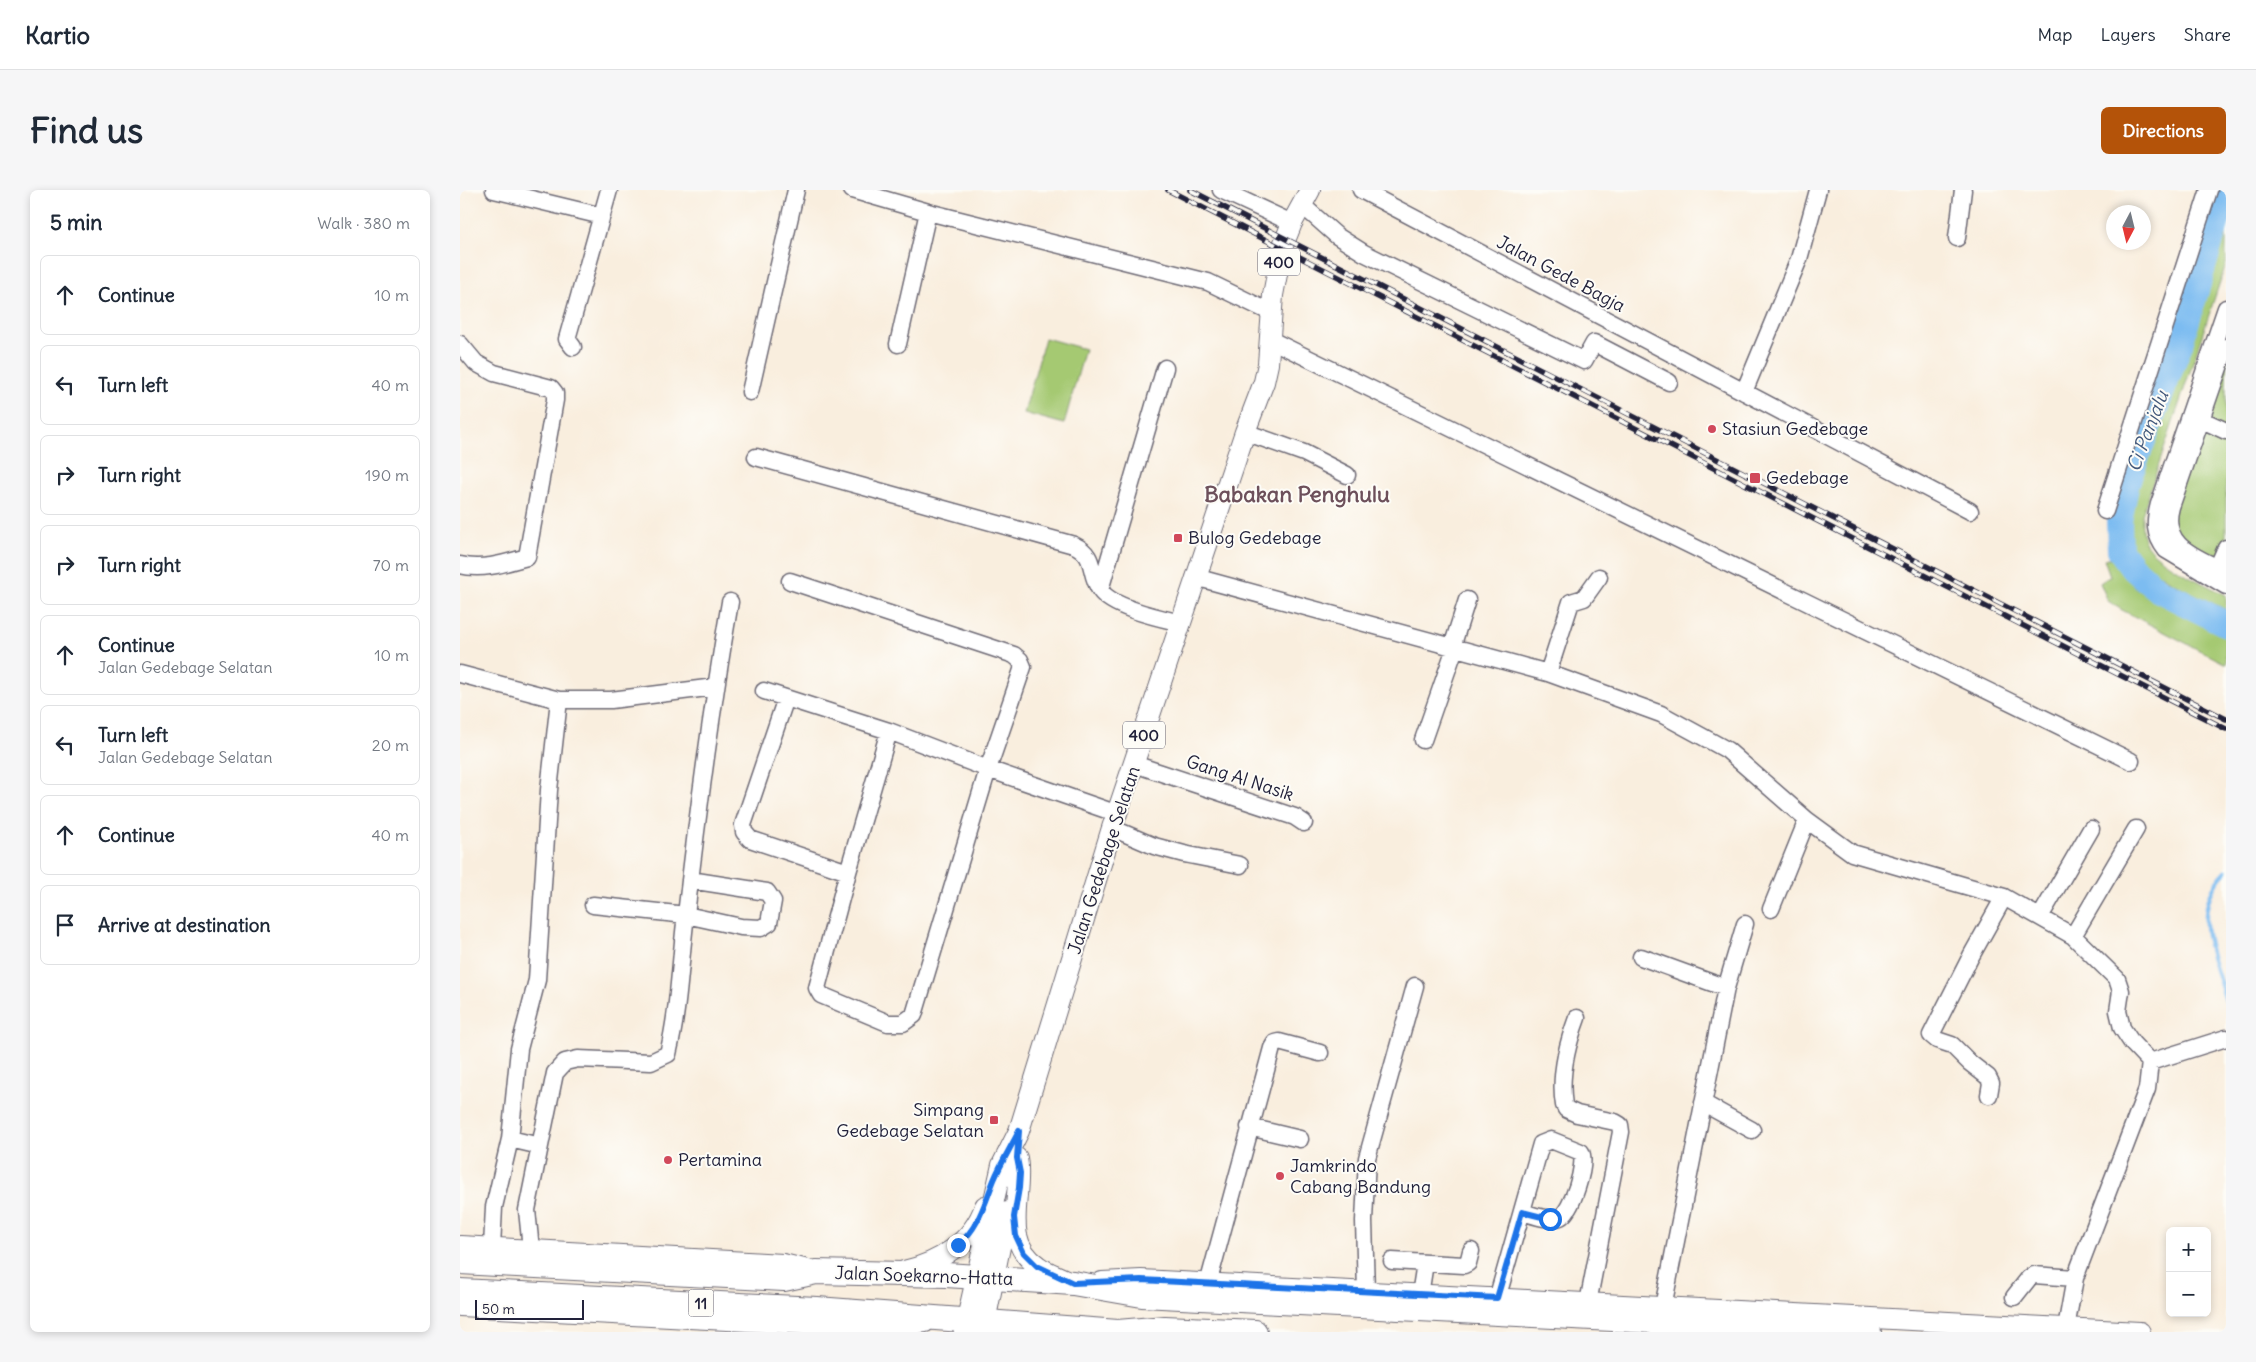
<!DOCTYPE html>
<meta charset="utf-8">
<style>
:root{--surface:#fff;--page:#f6f6f7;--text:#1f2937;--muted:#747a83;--line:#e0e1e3;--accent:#b45309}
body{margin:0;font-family:Delius,sans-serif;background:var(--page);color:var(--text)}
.controls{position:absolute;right:15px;bottom:15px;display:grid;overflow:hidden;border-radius:8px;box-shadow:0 2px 8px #0003}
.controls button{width:45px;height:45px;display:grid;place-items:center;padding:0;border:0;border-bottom:1px solid var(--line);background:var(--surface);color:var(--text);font:25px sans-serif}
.compass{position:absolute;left:1646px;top:15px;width:45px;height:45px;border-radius:50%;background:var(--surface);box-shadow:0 2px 8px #0003;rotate:187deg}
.scale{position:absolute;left:15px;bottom:12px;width:109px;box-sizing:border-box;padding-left:5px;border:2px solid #22223b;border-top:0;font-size:14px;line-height:18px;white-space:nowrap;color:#22223b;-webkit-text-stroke:4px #fdfcf7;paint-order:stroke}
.stop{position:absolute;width:15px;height:15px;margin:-11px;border:4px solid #1a73e8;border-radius:50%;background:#fff}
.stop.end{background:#1a73e8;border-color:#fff;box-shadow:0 1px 5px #0008}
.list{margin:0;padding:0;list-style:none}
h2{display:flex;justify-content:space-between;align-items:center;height:65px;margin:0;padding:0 20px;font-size:21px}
h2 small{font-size:16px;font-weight:400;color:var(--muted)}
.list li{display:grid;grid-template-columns:32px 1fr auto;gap:15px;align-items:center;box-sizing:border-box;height:80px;margin:0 10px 10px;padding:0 10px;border:1px solid var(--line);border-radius:8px}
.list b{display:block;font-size:19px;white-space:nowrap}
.list p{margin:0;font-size:16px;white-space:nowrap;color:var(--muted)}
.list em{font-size:16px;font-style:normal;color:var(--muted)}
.icon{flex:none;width:28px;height:28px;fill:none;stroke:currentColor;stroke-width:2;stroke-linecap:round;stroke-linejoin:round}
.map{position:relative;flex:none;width:1766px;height:1142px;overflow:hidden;border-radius:8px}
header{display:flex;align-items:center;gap:30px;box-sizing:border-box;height:70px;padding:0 25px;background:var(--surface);border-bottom:1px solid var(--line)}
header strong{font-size:24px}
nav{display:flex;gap:28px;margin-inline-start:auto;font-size:18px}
.intro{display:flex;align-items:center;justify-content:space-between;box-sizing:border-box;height:120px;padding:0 30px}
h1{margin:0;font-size:35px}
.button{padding:12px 22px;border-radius:8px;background:var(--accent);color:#fff;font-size:18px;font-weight:700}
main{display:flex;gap:30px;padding:0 30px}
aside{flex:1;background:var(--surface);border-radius:8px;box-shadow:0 2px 8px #0003}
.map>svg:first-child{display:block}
</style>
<header>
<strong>Kartio</strong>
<nav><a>Map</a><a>Layers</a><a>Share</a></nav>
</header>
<div class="intro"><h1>Find us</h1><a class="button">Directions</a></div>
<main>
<aside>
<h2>5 min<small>Walk · 380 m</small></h2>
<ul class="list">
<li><svg class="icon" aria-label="ahead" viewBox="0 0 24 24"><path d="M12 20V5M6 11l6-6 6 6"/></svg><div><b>Continue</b></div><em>10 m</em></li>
<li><svg class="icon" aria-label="left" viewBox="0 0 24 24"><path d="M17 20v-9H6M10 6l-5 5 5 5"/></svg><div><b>Turn left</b></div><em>40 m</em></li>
<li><svg class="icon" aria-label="right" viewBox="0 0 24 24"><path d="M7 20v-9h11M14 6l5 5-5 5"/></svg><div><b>Turn right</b></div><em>190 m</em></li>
<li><svg class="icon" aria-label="right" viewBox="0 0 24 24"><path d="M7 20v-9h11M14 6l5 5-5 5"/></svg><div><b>Turn right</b></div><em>70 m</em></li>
<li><svg class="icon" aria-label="ahead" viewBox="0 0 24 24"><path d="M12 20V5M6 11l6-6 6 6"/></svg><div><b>Continue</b><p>Jalan Gedebage Selatan</p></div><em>10 m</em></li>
<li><svg class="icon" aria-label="left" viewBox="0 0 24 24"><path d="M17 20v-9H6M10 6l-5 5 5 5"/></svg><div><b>Turn left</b><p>Jalan Gedebage Selatan</p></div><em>20 m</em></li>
<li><svg class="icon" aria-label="ahead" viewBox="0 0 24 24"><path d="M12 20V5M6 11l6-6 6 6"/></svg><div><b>Continue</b></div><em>40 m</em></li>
<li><svg class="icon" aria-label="arrive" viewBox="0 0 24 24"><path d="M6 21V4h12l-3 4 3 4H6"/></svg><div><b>Arrive at destination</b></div></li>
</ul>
</aside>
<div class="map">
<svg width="1766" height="1142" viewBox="0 0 1766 1142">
<rect width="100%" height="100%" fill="#fdfcf7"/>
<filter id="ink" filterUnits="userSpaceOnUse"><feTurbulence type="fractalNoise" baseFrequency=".02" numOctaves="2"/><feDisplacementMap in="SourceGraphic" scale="10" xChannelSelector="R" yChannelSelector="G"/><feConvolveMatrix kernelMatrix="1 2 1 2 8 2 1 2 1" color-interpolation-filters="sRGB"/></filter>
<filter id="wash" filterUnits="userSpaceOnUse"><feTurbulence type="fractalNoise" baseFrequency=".0096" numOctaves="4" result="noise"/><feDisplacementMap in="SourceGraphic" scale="20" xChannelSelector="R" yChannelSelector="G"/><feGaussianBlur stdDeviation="1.12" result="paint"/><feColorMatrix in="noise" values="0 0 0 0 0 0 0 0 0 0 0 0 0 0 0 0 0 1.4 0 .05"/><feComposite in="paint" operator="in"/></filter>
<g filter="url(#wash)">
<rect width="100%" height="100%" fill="#f9eede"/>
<path fill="#a5c972" stroke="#647656" d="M 1766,21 L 1766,74 L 1682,325 C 1682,334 1681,343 1685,352 C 1695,372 1745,394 1766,405 L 1766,420 C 1740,406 1682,382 1670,355 C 1662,339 1666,322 1670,306 Z
M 1766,136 L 1766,387 L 1723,364 L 1703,323 Z
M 585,148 L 625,159 L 604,234 L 564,223 Z
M 1654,367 L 1664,386 L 1680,401 L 1766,445 L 1766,474 L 1662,420 L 1648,411 L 1640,393 L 1650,386 L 1644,369 Z"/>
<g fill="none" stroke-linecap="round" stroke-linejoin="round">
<path stroke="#7cbcf1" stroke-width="4.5" d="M 1766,681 C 1728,720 1753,766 1766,811"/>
<path stroke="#7cbcf1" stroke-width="26" d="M 1766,0 L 1720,154 L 1667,292 L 1659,331 L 1660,360 L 1673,378 L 1697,399 L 1766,434"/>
</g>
</g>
<g filter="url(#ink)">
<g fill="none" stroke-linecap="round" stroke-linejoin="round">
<defs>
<path id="minor" d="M 34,0 L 142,26
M 392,0 L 468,22 L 748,92 L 812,123
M 761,0 L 832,33
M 901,0 L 1510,321
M 842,15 L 877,46 L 904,63 L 1124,171 L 1134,153 L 1209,192
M 1497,48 L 1503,0
M 1766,118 L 1699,314 C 1694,332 1694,345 1706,360 L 1766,396
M 811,150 L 1671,571
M 0,154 L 16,173 L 34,183 L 91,198 L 95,203 L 95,210 L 67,367 C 46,373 22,381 0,375
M 438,154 L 468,22
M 113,157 L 107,149 L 149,0
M 1766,157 L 1711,317 C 1700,357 1737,367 1766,382
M 290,202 L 336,0
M 1284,202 L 1339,69 L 1358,0
M 1740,229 L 1766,241
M 785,242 L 844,263 L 887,285
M 296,267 L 614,355 C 637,366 628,382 640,400 C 652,418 700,428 721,433
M 1645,321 L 1749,0
M 1757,378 L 1766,358
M 735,387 L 1088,483 L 1201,524 L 1267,560 L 1347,630 L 1392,663 L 1544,707 L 1613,746 L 1657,789 L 1661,801 L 1658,821 L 1662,838 L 1672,853 L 1690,872 L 1687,899 L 1615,1088 L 1606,1138
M 330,391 L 554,465 L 560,470 L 563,477 L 528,579 L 454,825 L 443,833 L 428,833 L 361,805 L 357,798 L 388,682 L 429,541
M 640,400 L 705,178
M 992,457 L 1007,410
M 1088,483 L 1111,412 L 1124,408 L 1139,387
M 0,484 L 99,510 L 89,600 L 77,790 L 59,859 L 50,949 L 34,1017 L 32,1057
M 304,501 L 429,541 L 528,579 L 658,624
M 326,508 L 283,635 L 284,642 L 290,649 L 388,682
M 99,510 L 151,510 L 255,497
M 963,550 L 995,458
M 674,574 L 835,627 L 844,633
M 652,638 L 694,656 L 724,664 L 780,675
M 133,715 L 226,725 L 281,737 L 301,738 L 309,733 L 313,711 L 307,702 L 230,690
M 1311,719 L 1347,630
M 1580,727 L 1631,639
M 1613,746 L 1676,639
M 1181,767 L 1266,798
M 1117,828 C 1107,855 1099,886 1104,915 L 1106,919 L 1117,924 L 1155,932 L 1160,935 L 1161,942 L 1128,1113
M 1690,872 L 1766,848
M 1529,905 L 1531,893 L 1528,887 L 1510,873 L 1492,855 L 1477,850 L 1471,845 L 1511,766 L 1544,707
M 1243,913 L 1292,940
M 789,937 L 840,949
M 50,949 L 80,956 L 95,883 L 105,872 L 118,869 L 191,872 L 208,864 C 219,819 220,771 226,725 C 238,620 252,516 270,412
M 71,1059 L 67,1020 L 80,956
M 932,1071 L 1004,1075 L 1008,1073 L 1011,1061
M 748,1094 L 812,858 L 815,853 L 819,852 L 860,863
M 906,1102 L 904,1031 L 907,968 L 955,796
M 960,1105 L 965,1073
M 1554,1107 L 1569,1088 L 1574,1085 L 1615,1088
M 1037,1109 L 1081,954 L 1091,950 L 1121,962 C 1127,974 1112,1021 1100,1027 C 1090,1032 1073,1025 1062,1022
M 1203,1117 L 1266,798 L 1285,734"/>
<path id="major" d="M 557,968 C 564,1005 539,1050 578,1076 C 586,1082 596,1085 606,1090
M 0,1056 L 323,1074 L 356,1082
M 444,1081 C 479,1073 513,1052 525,1016
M 642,1092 L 681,1090 L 1680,1142
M 0,1116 L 421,1138 L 465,1132
M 504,1142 L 542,975 L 559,941 L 652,638 L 785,242 L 804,192 L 808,174 L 813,105 L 822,58 L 832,33 L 850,0
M 523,1142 L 547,1022"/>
<path id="highway" d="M 0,1072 L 324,1089 L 356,1082 L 486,1085 L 613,1093 L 682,1105 L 1409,1142
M 0,1101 L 357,1119 L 658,1142 L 705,1138 L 795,1142"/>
</defs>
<use href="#minor" stroke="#6d6974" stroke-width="19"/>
<use href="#major" stroke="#6d6974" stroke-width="22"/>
<use href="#highway" stroke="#6d6974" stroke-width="26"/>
<use href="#minor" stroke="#fff" stroke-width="16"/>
<use href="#major" stroke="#fff" stroke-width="20"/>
<use href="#highway" stroke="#fff" stroke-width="24"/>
<defs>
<path id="rail" d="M 708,0 L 1766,539
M 730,0 L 1766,529"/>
</defs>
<use href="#rail" stroke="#22223b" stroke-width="5.5"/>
<use href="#rail" stroke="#fdfcf7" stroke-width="4" stroke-dasharray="11" stroke-linecap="butt"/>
</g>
</g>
<g fill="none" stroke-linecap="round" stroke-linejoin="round" filter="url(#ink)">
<path stroke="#1a73e8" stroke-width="6" d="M 498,1055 C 519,1037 524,1015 534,990 C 541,973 551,957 559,941 L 557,968 L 560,983 L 559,998 L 554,1027 L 556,1046 L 564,1063 L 577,1076 L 613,1093 L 681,1090 L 1037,1108 L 1062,1022 L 1090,1029"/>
</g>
<g fill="#d1495b" stroke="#fdfcf7" stroke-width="2">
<circle cx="1252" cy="239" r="5"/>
<rect x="1289" y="282" width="12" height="12" rx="2.5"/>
<rect x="713" y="343" width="10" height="10" rx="2.5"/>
<rect x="529" y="925" width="10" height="10" rx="2.5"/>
<circle cx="208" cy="970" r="5"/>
<circle cx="820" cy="986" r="5"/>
</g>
<g text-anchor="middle" stroke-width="4" stroke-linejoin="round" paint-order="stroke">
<g fill="#fdfcf7" stroke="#646373" stroke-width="1">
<rect x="798" y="58.5" width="42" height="27" rx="4"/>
<rect x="663" y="531.5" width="42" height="27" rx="4"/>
<rect x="228.5" y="1099.5" width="25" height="27" rx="4"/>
</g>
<g font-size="16" font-weight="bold" fill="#22223b">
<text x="819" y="78">400</text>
<text x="684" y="551">400</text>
<text x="241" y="1119">11</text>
</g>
<g font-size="18" fill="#22223b" stroke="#fdfcf7">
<text transform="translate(1101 84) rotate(28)" y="6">Jalan Gede Bagja</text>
<text transform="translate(780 588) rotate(18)" y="6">Gang Al Nasik</text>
<text transform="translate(644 670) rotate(-72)" y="6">Jalan Gedebage Selatan</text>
<text transform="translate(464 1086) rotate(2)" y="6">Jalan Soekarno-Hatta</text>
</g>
<g font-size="18" fill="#22223b" stroke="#fdfcf7" text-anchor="start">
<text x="1262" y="245">Stasiun Gedebage</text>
<text x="1306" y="294">Gedebage</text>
<text x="728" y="354">Bulog Gedebage</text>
<text x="524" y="926" text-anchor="end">Simpang<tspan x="524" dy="21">Gedebage Selatan</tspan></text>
<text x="218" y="976">Pertamina</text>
<text x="830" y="982">Jamkrindo<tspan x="830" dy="21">Cabang Bandung</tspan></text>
</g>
<g font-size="19" font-style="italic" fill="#42587b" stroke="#fdfcf7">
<text transform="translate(1687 241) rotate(-69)" y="7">Ci Panjalu</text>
</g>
<g font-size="22" font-weight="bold" fill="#6d505b" stroke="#fdfcf7">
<text x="837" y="312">Babakan Penghulu</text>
</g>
</g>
</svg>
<div class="controls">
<button>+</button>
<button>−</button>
</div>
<svg class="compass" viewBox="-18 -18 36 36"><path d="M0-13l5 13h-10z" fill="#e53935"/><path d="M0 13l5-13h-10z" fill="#747a83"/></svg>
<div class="scale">50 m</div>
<div class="stop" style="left:1090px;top:1029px"></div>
<div class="stop end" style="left:498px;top:1055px"></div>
</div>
</main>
